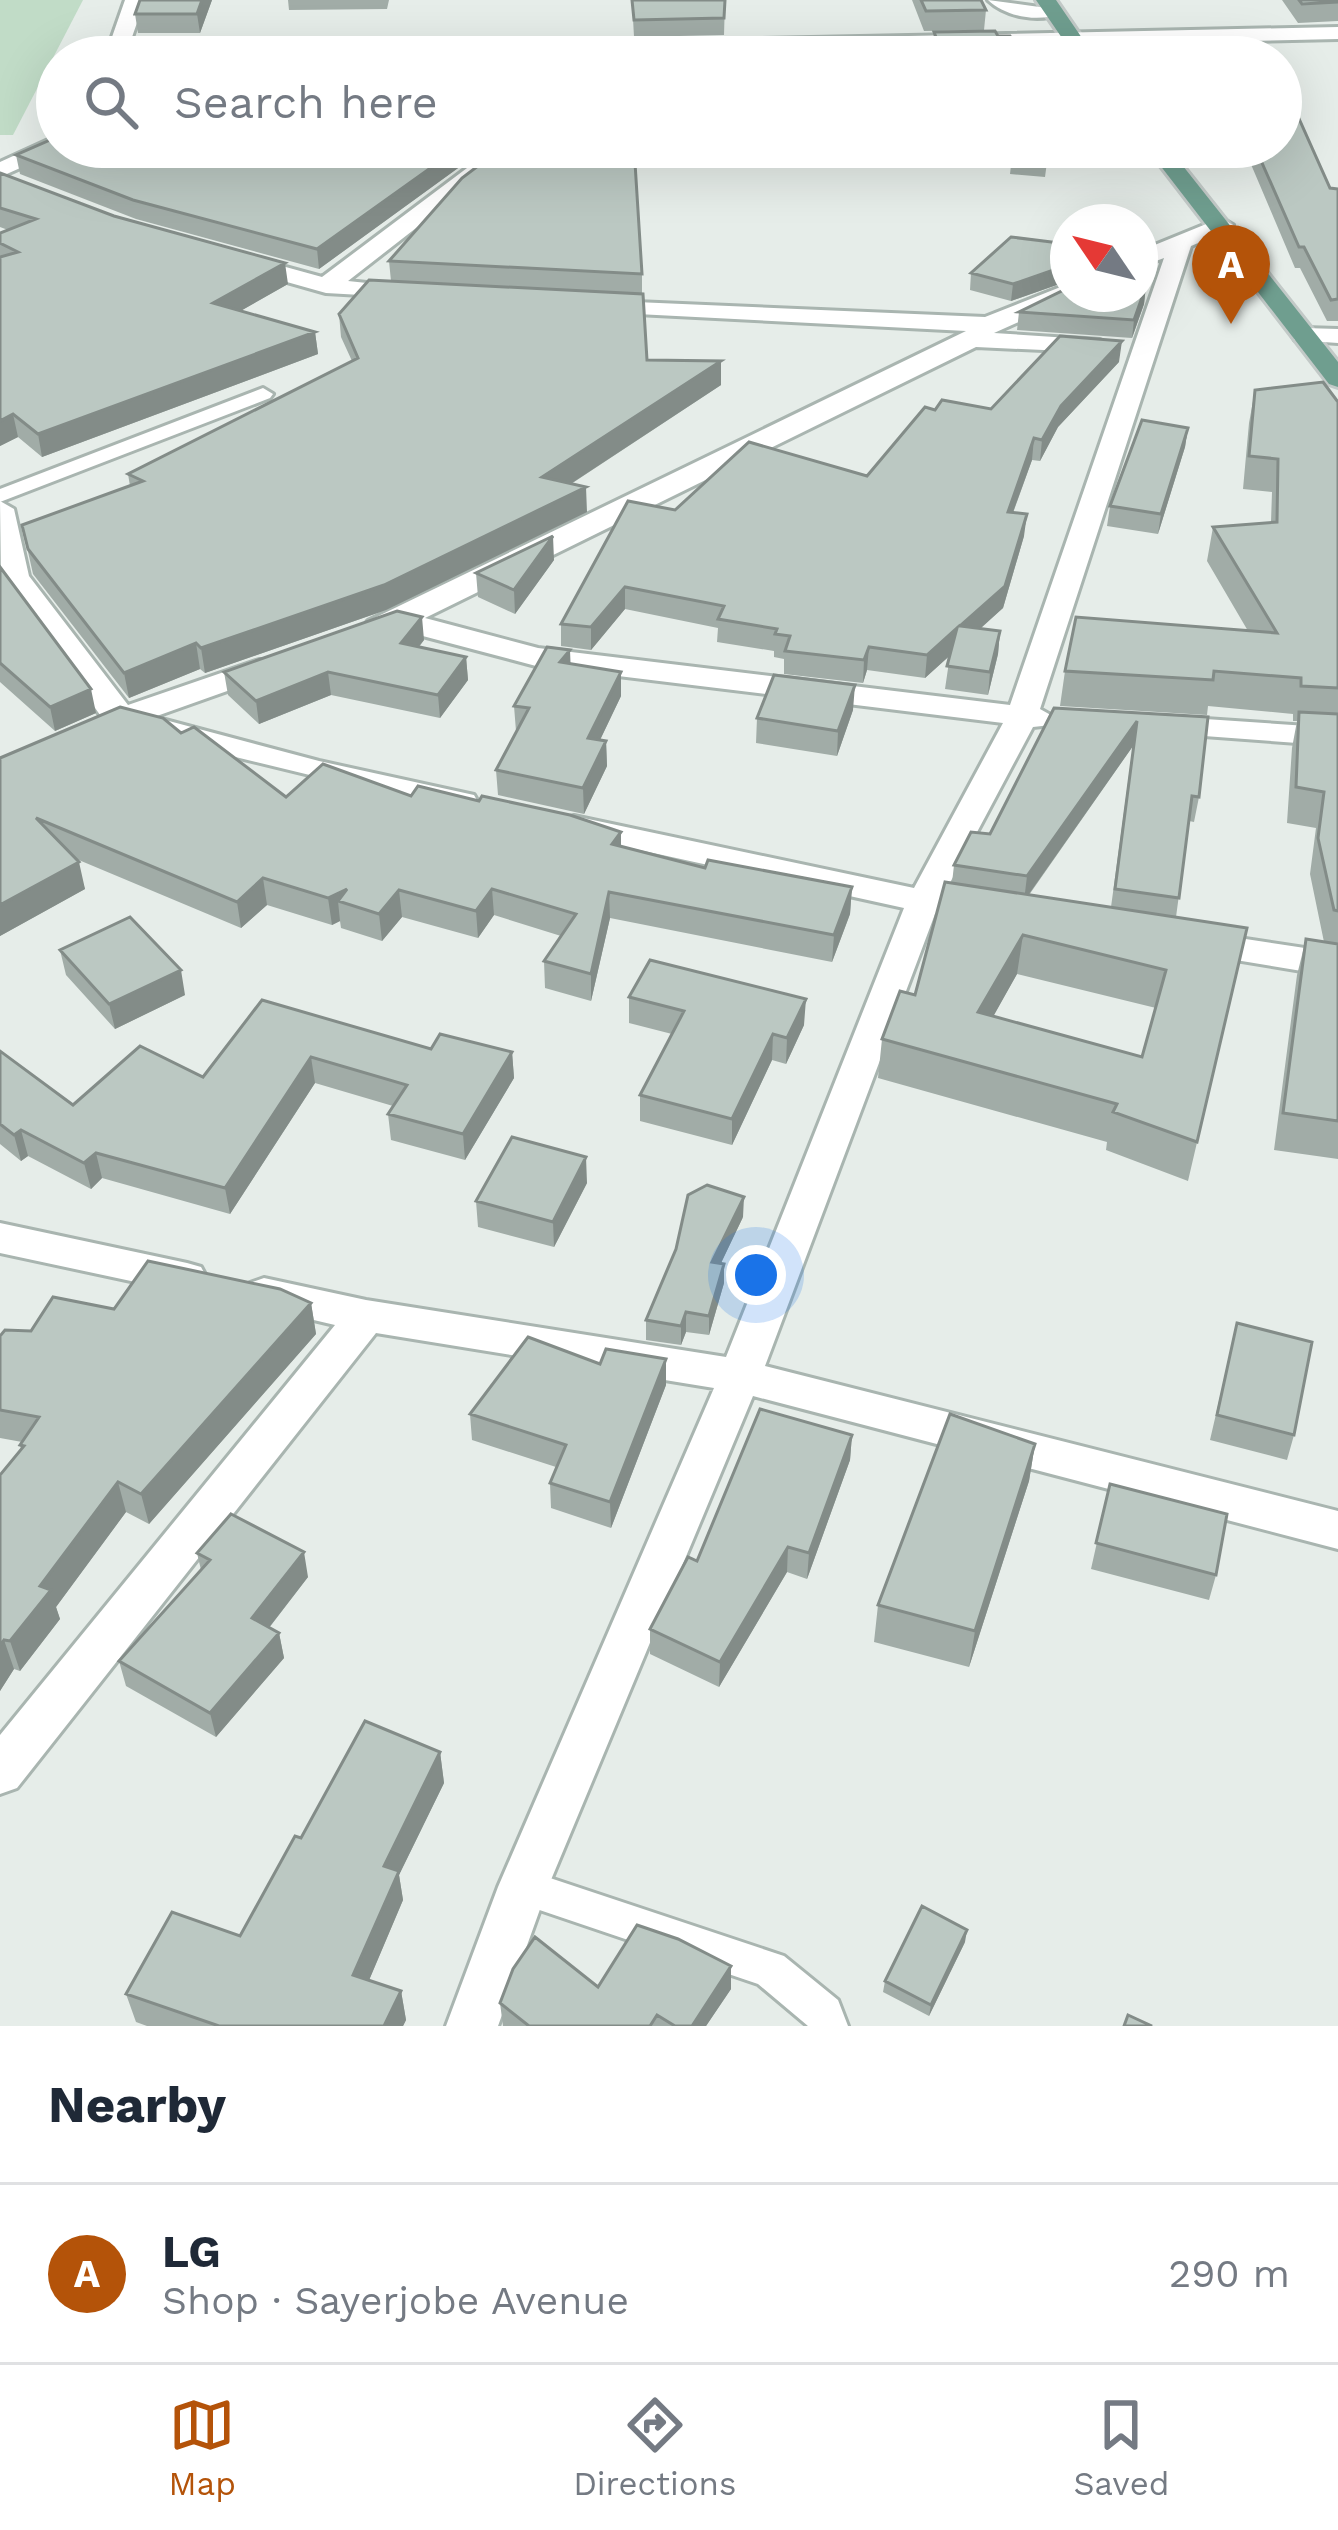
<!DOCTYPE html>
<meta charset="utf-8">
<style>
:root{--surface:#fff;--page:#f6f6f7;--text:#1f2937;--muted:#747a83;--line:#e0e1e3;--accent:#b45309}
body{margin:0;font-family:"Work Sans",sans-serif;background:var(--page);color:var(--text)}
.compass{position:absolute;left:1050px;top:204px;width:108px;height:108px;border-radius:50%;background:var(--surface);box-shadow:0 12px 48px #0002;rotate:305deg}
.you{position:absolute;left:756px;top:1275px;width:42px;height:42px;margin:-30px;border:9px solid #fff;border-radius:50%;background:#1a73e8;box-shadow:0 0 0 18px #1a73e833}
.badge{display:grid;place-items:center;width:78px;height:78px;border-radius:50%;background:var(--accent);color:#fff;font-size:39px;font-weight:700}
.pin{position:absolute;translate:-50% -99px;filter:drop-shadow(0 3px 6px #0008)}
.pin::after{content:'';position:absolute;top:63px;width:42px;height:36px;background:inherit;clip-path:polygon(0 0,100% 0,50% 100%)}
.list{margin:0;padding:0;list-style:none}
h2{display:flex;justify-content:space-between;align-items:center;height:156px;margin:0;padding:0 48px;font-size:51px}
h2 small{font-size:39px;font-weight:400;color:var(--muted)}
.list li{display:grid;grid-template-columns:78px 1fr auto;gap:36px;align-items:center;box-sizing:border-box;height:180px;padding:0 48px;border-top:3px solid var(--line)}
.list b{display:block;font-size:45px;white-space:nowrap}
.list p{margin:0;font-size:39px;white-space:nowrap;color:var(--muted)}
.list em{font-size:39px;font-style:normal;color:var(--muted)}
.icon{flex:none;width:66px;height:66px;fill:none;stroke:currentColor;stroke-width:2;stroke-linecap:round;stroke-linejoin:round}
.map{position:relative;flex:none;width:1338px;height:2026px;overflow:hidden}
.search{position:absolute;background:var(--surface);box-shadow:0 12px 48px #0002;left:36px;right:36px;top:36px;height:132px;display:flex;align-items:center;gap:30px;box-sizing:border-box;padding:0 42px;border-radius:66px;color:var(--muted);font-size:45px}
.sheet{height:336px;background:var(--surface)}
nav{display:flex;justify-content:space-around;align-items:center;box-sizing:border-box;height:168px;border-top:3px solid var(--line);background:var(--surface);font-size:33px;color:var(--muted)}
nav a{display:grid;justify-items:center;gap:6px}
nav .on{color:var(--accent)}
.map>svg:first-child{display:block}
</style>
<div class="map">
<svg width="1338" height="2026" viewBox="0 0 1338 2026">
<rect width="100%" height="100%" fill="#e6ede9"/>
<path fill="#c1dcc7" d="M 0,0 L 83,0 L 13,135 L 0,135 Z"/>
<g fill="none" stroke-linecap="round" stroke-linejoin="round">
<defs>
<path id="lane" d="M 988,0 L 1054,9 L 1061,13 C 1039,23 1006,17 988,0 Z
M 1075,39 L 1083,44 C 1070,56 1056,57 1039,57 Z
M 263,388 L 273,394 L 270,398 L 0,502 L 0,489 Z
M 523,1869 L 784,1956 L 838,2000 L 848,2026 L 808,2026 L 758,1984 L 510,1900 L 504,1887 L 510,1874 Z"/>
<path id="street" d="M 125,0 L 145,0 L 125,57 L 105,57 Z
M 1338,27 L 1338,39 L 478,57 L 174,57 L 184,51 Z
M 57,136 L 57,147 L 65,148 L 0,177 L 0,162 Z
M 495,147 L 520,147 L 348,281 L 414,288 L 414,298 L 326,293 L 234,267 L 230,262 L 242,255 L 322,277 Z
M 1221,218 L 1233,225 L 1229,230 L 1191,246 L 1040,709 L 1056,718 L 1051,725 L 1033,727 L 944,894 L 955,897 L 960,905 L 955,913 L 935,914 L 765,1366 L 1338,1511 L 1338,1549 L 753,1396 L 548,1887 L 498,2026 L 446,2026 L 498,1887 L 714,1388 L 376,1333 L 17,1788 L 0,1794 L 0,1735 L 335,1325 L 250,1305 L 244,1294 L 250,1283 L 264,1278 L 366,1300 L 726,1357 L 904,908 L 562,833 L 558,826 L 562,819 L 574,816 L 914,888 L 1003,723 L 536,666 L 400,630 L 379,636 L 368,633 L 364,627 L 368,621 L 966,331 L 598,312 L 586,305 L 589,300 L 985,317 L 1068,284 L 1068,294 L 1077,296 L 994,333 L 1100,340 L 1113,348 L 1109,353 L 976,347 L 425,618 L 538,648 L 1010,705 L 1164,258 L 1140,267 L 1140,251 Z
M 1304,328 L 1338,329 L 1338,343 L 1295,340 L 1292,335 Z
M 0,501 L 14,509 L 29,576 L 128,705 L 259,660 L 281,660 L 285,666 L 281,672 L 154,717 L 319,761 L 474,795 L 478,802 L 462,812 L 108,726 L 1,577 Z
M 1161,716 L 1338,728 L 1338,746 L 1150,732 L 1145,725 L 1150,718 Z
M 1193,931 L 1338,953 L 1338,977 L 1181,951 L 1176,943 L 1181,935 Z
M 0,1223 L 187,1263 L 201,1267 L 207,1278 L 201,1289 L 187,1293 L 0,1253 Z"/>
<path id="primary" d="M 1036,0 L 1056,0 L 1095,57 L 1075,57 Z
M 1146,147 L 1168,147 L 1338,362 L 1338,387 L 1329,384 Z"/>
</defs>
<use href="#lane" stroke="#a9b5b0" stroke-width="6"/>
<use href="#street" stroke="#a9b5b0" stroke-width="6"/>
<use href="#primary" stroke="#c2c9c7" stroke-width="6"/>
<use href="#lane" fill="#fff" fill-rule="evenodd"/>
<use href="#street" fill="#fff" fill-rule="evenodd"/>
<use href="#primary" fill="#6f9e8f" fill-rule="evenodd"/>
</g>
<path fill="#a1aca7" fill-rule="evenodd" d="M 140,0 L 212,0 L 200,33 L 138,33 L 135,14 Z
M 288,0 L 389,0 L 387,9 L 289,10 Z
M 632,0 L 725,0 L 724,35 L 634,37 Z
M 912,0 L 981,0 L 986,10 L 984,30 L 924,31 Z
M 1282,0 L 1338,0 L 1338,21 L 1298,23 Z
M 934,32 L 998,36 L 1021,57 L 934,57 L 932,52 Z
M 487,147 L 319,269 L 136,219 L 20,174 L 16,155 Z
M 1013,147 L 1049,147 L 1045,177 L 1010,174 Z
M 1252,147 L 1281,147 L 1330,188 L 1338,189 L 1338,321 L 1327,321 L 1300,268 L 1295,268 L 1250,162 Z
M 0,173 L 288,284 L 240,311 L 315,332 L 318,354 L 42,457 L 18,437 L 0,446 L 0,233 L 8,230 L 0,227 Z
M 1068,244 L 1068,281 L 1011,301 L 970,290 L 971,273 Z
M 389,261 L 642,274 L 642,294 L 391,281 Z
M 1146,286 L 1144,304 L 1132,338 L 1017,330 L 1019,312 Z
M 339,314 L 647,360 L 721,361 L 721,385 L 571,484 L 587,512 L 386,610 L 205,673 L 200,669 L 129,698 L 33,574 L 22,525 L 130,486 L 128,474 L 352,361 L 341,337 Z
M 1119,362 L 1058,427 L 1040,461 L 1032,460 L 1013,513 L 1024,536 L 1003,608 L 980,628 L 1000,631 L 998,654 L 988,695 L 945,689 L 950,655 L 925,678 L 867,670 L 863,683 L 784,674 L 784,659 L 774,657 L 774,651 L 717,642 L 718,628 L 625,609 L 591,650 L 561,646 L 561,624 L 675,510 L 867,476 L 935,410 L 991,409 Z
M 1255,390 L 1338,402 L 1338,1159 L 1274,1150 L 1297,975 L 1306,939 L 1324,942 L 1310,874 L 1316,828 L 1287,823 L 1292,748 L 1297,721 L 1293,721 L 1293,714 L 1208,706 L 1207,715 L 1060,706 L 1065,671 L 1248,631 L 1207,561 L 1213,527 L 1271,522 L 1272,492 L 1243,489 L 1249,423 Z
M 1188,428 L 1185,447 L 1158,534 L 1107,526 L 1110,506 Z
M 554,560 L 515,614 L 478,597 L 476,573 Z
M 0,567 L 96,713 L 55,731 L 0,682 Z
M 424,640 L 419,647 L 466,657 L 468,680 L 440,718 L 331,695 L 259,724 L 228,695 L 224,672 Z
M 570,650 L 570,664 L 621,696 L 600,740 L 606,741 L 607,766 L 584,814 L 498,795 L 496,770 L 516,731 L 514,706 Z
M 1054,708 L 1208,717 L 1199,797 L 1194,822 L 1189,821 L 1176,917 L 1247,928 L 1188,1181 L 1106,1150 L 1107,1142 L 878,1078 L 882,1039 L 915,995 L 952,883 L 954,865 L 990,834 ZM 1133,746 L 1111,907 L 1029,895 ZM 1017,974 L 1156,1008 L 1142,1057 L 993,1016 Z
M 853,710 L 837,756 L 756,743 L 757,718 Z
M 181,733 L 286,797 L 411,796 L 705,868 L 852,887 L 850,914 L 832,962 L 610,918 L 591,1001 L 545,988 L 544,961 L 561,936 L 494,915 L 478,938 L 402,917 L 382,941 L 341,928 L 340,921 L 332,925 L 267,905 L 241,928 L 74,858 L 85,889 L 0,936 L 0,758 Z
M 60,950 L 185,995 L 115,1029 L 66,975 Z
M 629,997 L 804,1025 L 786,1064 L 772,1060 L 732,1145 L 640,1121 L 640,1095 L 672,1034 L 629,1023 Z
M 262,1000 L 431,1049 L 512,1052 L 514,1078 L 465,1160 L 391,1140 L 388,1114 L 393,1106 L 315,1083 L 230,1214 L 102,1178 L 91,1189 L 28,1156 L 21,1161 L 0,1144 L 0,1051 L 73,1105 L 203,1077 Z
M 587,1183 L 554,1247 L 478,1227 L 476,1201 Z
M 743,1217 L 721,1263 L 724,1264 L 724,1283 L 709,1335 L 686,1332 L 681,1345 L 646,1340 L 646,1320 Z
M 311,1303 L 316,1334 L 149,1524 L 126,1512 L 56,1607 L 60,1619 L 20,1671 L 14,1669 L 0,1691 L 0,1475 L 21,1449 L 20,1445 L 22,1442 L 0,1438 L 0,1336 L 31,1331 L 114,1309 Z
M 1237,1323 L 1294,1435 L 1287,1460 L 1210,1440 Z
M 666,1359 L 666,1385 L 611,1528 L 551,1508 L 550,1483 L 556,1467 L 472,1440 L 470,1414 L 600,1364 Z
M 852,1435 L 850,1460 L 807,1579 L 787,1572 L 719,1687 L 650,1654 L 650,1629 L 697,1561 Z
M 1035,1444 L 1029,1481 L 969,1667 L 874,1642 L 878,1605 Z
M 1110,1484 L 1216,1575 L 1209,1600 L 1091,1569 Z
M 197,1553 L 308,1577 L 269,1628 L 279,1633 L 284,1658 L 216,1737 L 126,1686 L 119,1661 L 201,1570 Z
M 440,1752 L 444,1783 L 399,1875 L 403,1900 L 369,1980 L 401,1991 L 406,2020 L 403,2026 L 147,2026 L 136,2022 L 126,1994 L 240,1936 L 301,1838 Z
M 965,1942 L 929,2016 L 883,1992 L 885,1981 Z
M 731,1966 L 731,1989 L 706,2026 L 503,2026 L 500,2003 Z"/>
<path fill="#838c88" d="M 202,0 L 212,0 L 200,33 L 197,14 Z
M 460,147 L 487,147 L 319,269 L 317,249 Z
M 285,263 L 288,284 L 216,325 L 213,303 Z
M 1068,265 L 1068,281 L 1011,301 L 1013,284 Z
M 1146,286 L 1144,304 L 1132,338 L 1134,320 Z
M 315,332 L 318,354 L 42,457 L 38,434 Z
M 1122,341 L 1119,362 L 1058,427 L 1040,461 L 1042,440 L 1061,406 Z
M 721,361 L 721,385 L 543,502 L 542,477 Z
M 13,414 L 18,437 L 0,446 L 0,421 Z
M 1188,428 L 1185,447 L 1158,534 L 1161,514 Z
M 1034,438 L 1032,460 L 1005,534 L 1008,512 Z
M 586,487 L 587,512 L 386,610 L 205,673 L 201,648 Z
M 1027,514 L 1024,536 L 1003,608 L 958,649 L 960,626 Z
M 553,536 L 554,560 L 515,614 L 514,590 Z
M 625,587 L 625,609 L 591,650 L 591,627 Z
M 422,617 L 424,640 L 403,666 L 401,643 Z
M 957,628 L 955,651 L 925,678 L 927,655 Z
M 1000,631 L 998,654 L 988,695 L 990,672 Z
M 196,643 L 200,669 L 129,698 L 124,673 Z
M 869,647 L 867,670 L 863,683 L 864,660 Z
M 570,650 L 571,675 L 560,662 Z
M 466,657 L 468,680 L 440,718 L 438,695 Z
M 328,672 L 331,695 L 259,724 L 256,701 Z
M 621,672 L 621,696 L 589,763 L 588,738 Z
M 855,685 L 853,710 L 837,756 L 838,731 Z
M 91,689 L 96,713 L 55,731 L 50,707 Z
M 1137,721 L 1133,746 L 1024,901 L 1027,876 Z
M 606,741 L 607,766 L 584,814 L 583,788 Z
M 621,832 L 621,858 L 612,844 Z
M 79,862 L 85,889 L 0,936 L 0,905 Z
M 263,878 L 267,905 L 241,928 L 237,902 Z
M 852,887 L 850,914 L 832,962 L 834,935 Z
M 347,889 L 338,901 L 340,921 L 332,925 L 328,898 Z
M 492,889 L 494,915 L 478,938 L 476,911 Z
M 399,890 L 402,917 L 382,941 L 379,914 Z
M 609,892 L 610,918 L 591,1001 L 591,974 Z
M 1023,935 L 1017,974 L 974,1051 L 978,1012 Z
M 181,970 L 185,995 L 115,1029 L 109,1004 Z
M 806,999 L 804,1025 L 786,1064 L 787,1038 Z
M 773,1034 L 772,1060 L 732,1145 L 732,1119 Z
M 512,1052 L 514,1078 L 465,1160 L 463,1134 Z
M 311,1057 L 315,1083 L 230,1214 L 225,1188 Z
M 21,1130 L 28,1156 L 21,1161 L 14,1135 Z
M 96,1153 L 102,1178 L 91,1189 L 84,1163 Z
M 586,1157 L 587,1183 L 554,1247 L 553,1222 Z
M 744,1197 L 743,1217 L 712,1282 L 712,1262 Z
M 724,1264 L 724,1283 L 709,1335 L 709,1316 Z
M 311,1303 L 316,1334 L 149,1524 L 141,1494 Z
M 686,1312 L 686,1332 L 681,1345 L 681,1326 Z
M 666,1359 L 666,1385 L 611,1528 L 610,1502 Z
M 852,1435 L 850,1460 L 807,1579 L 809,1553 Z
M 1035,1444 L 1029,1481 L 969,1667 L 975,1631 Z
M 118,1482 L 126,1512 L 56,1607 L 60,1619 L 20,1671 L 10,1641 L 40,1586 Z
M 788,1547 L 787,1572 L 719,1687 L 720,1662 Z
M 304,1552 L 308,1577 L 257,1643 L 252,1618 Z
M 279,1633 L 284,1658 L 216,1737 L 210,1713 Z
M 4,1640 L 14,1669 L 0,1691 L 0,1646 Z
M 440,1752 L 444,1783 L 399,1875 L 403,1900 L 359,2004 L 353,1975 L 384,1866 Z
M 967,1930 L 965,1942 L 929,2016 L 931,2005 Z
M 731,1966 L 731,1989 L 706,2026 L 692,2026 Z
M 401,1991 L 406,2020 L 403,2026 L 384,2026 Z"/>
<path fill="#bbc8c2" stroke="#838c88" stroke-width="3" fill-rule="evenodd" d="M 140,0 L 202,0 L 197,14 L 135,14 Z
M 632,0 L 725,0 L 724,18 L 634,20 Z
M 921,0 L 981,0 L 986,10 L 926,11 Z
M 1299,0 L 1338,0 L 1338,2 L 1302,4 Z
M 995,31 L 998,36 L 1010,36 L 1021,57 L 943,55 L 934,32 Z
M 723,39 L 723,43 L 769,44 L 772,57 L 636,57 L 635,40 Z
M 600,41 L 628,41 L 629,57 L 598,57 Z
M 1281,103 L 1292,103 L 1330,188 L 1338,189 L 1338,299 L 1331,300 L 1304,247 L 1299,247 L 1255,147 L 1281,147 Z
M 57,137 L 57,147 L 460,147 L 317,249 L 133,200 L 16,155 Z
M 503,147 L 634,147 L 642,274 L 389,261 L 462,178 Z
M 1013,147 L 1049,147 L 1047,160 L 1011,158 Z
M 0,173 L 114,216 L 285,263 L 213,303 L 315,332 L 38,434 L 13,414 L 0,421 L 0,257 L 18,252 L 0,243 L 0,233 L 36,219 L 0,208 Z
M 1011,237 L 1068,244 L 1068,265 L 1013,284 L 971,273 Z
M 369,280 L 643,294 L 647,360 L 721,361 L 542,477 L 586,487 L 384,585 L 201,648 L 196,643 L 124,673 L 28,549 L 22,525 L 143,481 L 128,474 L 358,358 L 339,314 Z
M 1140,284 L 1146,286 L 1134,320 L 1019,312 L 1068,288 L 1068,294 L 1140,294 Z
M 1060,336 L 1122,341 L 1061,406 L 1042,440 L 1034,438 L 1008,512 L 1027,514 L 1005,586 L 960,626 L 1000,631 L 990,672 L 947,666 L 957,628 L 927,655 L 869,647 L 864,660 L 785,651 L 790,636 L 775,634 L 777,629 L 718,619 L 724,606 L 625,587 L 591,627 L 561,624 L 628,501 L 675,510 L 749,442 L 867,476 L 925,407 L 935,410 L 942,400 L 991,409 Z
M 1323,382 L 1338,402 L 1338,688 L 1301,686 L 1301,678 L 1214,671 L 1213,680 L 1065,671 L 1076,617 L 1277,633 L 1213,527 L 1277,522 L 1278,459 L 1249,456 L 1255,390 Z
M 1142,420 L 1188,428 L 1161,514 L 1110,506 Z
M 553,536 L 514,590 L 476,573 Z
M 0,567 L 91,689 L 50,707 L 0,663 Z
M 397,611 L 422,617 L 401,643 L 466,657 L 438,695 L 328,672 L 256,701 L 224,672 Z
M 547,647 L 570,650 L 560,662 L 621,672 L 588,738 L 606,741 L 583,788 L 496,770 L 529,708 L 514,706 Z
M 774,675 L 855,685 L 838,731 L 757,718 Z
M 120,707 L 163,718 L 181,733 L 194,727 L 286,797 L 323,764 L 411,796 L 418,786 L 479,801 L 482,796 L 570,815 L 621,832 L 612,844 L 705,868 L 708,860 L 852,887 L 834,935 L 609,892 L 591,974 L 544,961 L 576,914 L 492,889 L 476,911 L 399,890 L 379,914 L 338,901 L 347,889 L 328,898 L 263,878 L 237,902 L 36,818 L 79,862 L 0,905 L 0,758 Z
M 1054,708 L 1208,717 L 1199,797 L 1192,796 L 1179,898 L 1115,889 L 1137,721 L 1027,876 L 954,865 L 971,832 L 990,834 Z
M 1299,712 L 1338,714 L 1338,911 L 1334,910 L 1318,838 L 1324,792 L 1296,787 Z
M 945,882 L 1247,928 L 1197,1142 L 1113,1112 L 1117,1104 L 882,1039 L 900,991 L 915,995 ZM 1023,935 L 1166,970 L 1142,1057 L 978,1012 Z
M 130,917 L 181,970 L 109,1004 L 60,950 Z
M 1306,939 L 1338,944 L 1338,1121 L 1283,1113 Z
M 650,960 L 806,999 L 787,1038 L 773,1034 L 732,1119 L 640,1095 L 684,1011 L 629,997 Z
M 262,1000 L 431,1049 L 440,1034 L 512,1052 L 463,1134 L 388,1114 L 407,1085 L 311,1057 L 225,1188 L 96,1153 L 84,1163 L 21,1130 L 14,1135 L 0,1124 L 0,1051 L 73,1105 L 140,1046 L 203,1077 Z
M 512,1137 L 586,1157 L 553,1222 L 476,1201 Z
M 707,1185 L 744,1197 L 712,1262 L 724,1264 L 709,1316 L 686,1312 L 681,1326 L 646,1320 L 676,1249 L 688,1195 Z
M 148,1261 L 280,1289 L 311,1303 L 141,1494 L 118,1482 L 40,1586 L 51,1590 L 10,1641 L 4,1640 L 0,1646 L 0,1475 L 24,1446 L 20,1445 L 39,1417 L 0,1410 L 0,1336 L 5,1330 L 31,1331 L 53,1297 L 114,1309 Z
M 1237,1323 L 1312,1342 L 1294,1435 L 1217,1415 Z
M 528,1337 L 600,1364 L 606,1349 L 666,1359 L 610,1502 L 550,1483 L 566,1445 L 470,1414 Z
M 760,1409 L 852,1435 L 809,1553 L 788,1547 L 720,1662 L 650,1629 L 688,1557 L 697,1561 Z
M 950,1414 L 1035,1444 L 975,1631 L 878,1605 Z
M 1110,1484 L 1227,1514 L 1216,1575 L 1096,1543 Z
M 231,1514 L 304,1552 L 252,1618 L 279,1633 L 210,1713 L 119,1661 L 210,1560 L 197,1553 Z
M 365,1721 L 440,1752 L 384,1866 L 399,1871 L 353,1975 L 401,1991 L 384,2026 L 219,2026 L 126,1994 L 172,1912 L 240,1936 L 295,1836 L 301,1838 Z
M 922,1906 L 967,1930 L 931,2005 L 885,1981 Z
M 637,1925 L 678,1939 L 731,1966 L 692,2026 L 675,2026 L 657,2015 L 650,2026 L 529,2026 L 500,2003 L 513,1969 L 535,1937 L 598,1987 Z
M 1128,2015 L 1152,2026 L 1124,2026 Z"/>
</svg>
<svg class="compass" viewBox="-18 -18 36 36"><path d="M0-13l5 13h-10z" fill="#e53935"/><path d="M0 13l5-13h-10z" fill="#747a83"/></svg>
<div class="you"></div>
<div class="pin badge" style="left:1231px;top:324px">A</div>
<div class="search"><svg class="icon" aria-label="search" viewBox="0 0 24 24"><circle cx="10" cy="10" r="6"/><path d="M15 15l6 6"/></svg>Search here</div>
</div>
<section class="sheet">
<h2>Nearby<small></small></h2>
<ul class="list">
<li><span class="badge">A</span><div><b>LG</b><p>Shop · Sayerjobe Avenue</p></div><em>290 m</em></li>
</ul>
</section>
<nav>
<a class="on"><svg class="icon" aria-label="map" viewBox="0 0 24 24"><path d="M3 6l6-2 6 2 6-2v14l-6 2-6-2-6 2zM9 4v14M15 6v14"/></svg>Map</a>
<a><svg class="icon" aria-label="directions" viewBox="0 0 24 24"><path d="M12 3l9 9-9 9-9-9zM9 14v-3h6M13 9l2 2-2 2"/></svg>Directions</a>
<a><svg class="icon" aria-label="saved" viewBox="0 0 24 24"><path d="M7 4h10v16l-5-4-5 4z"/></svg>Saved</a>
</nav>
